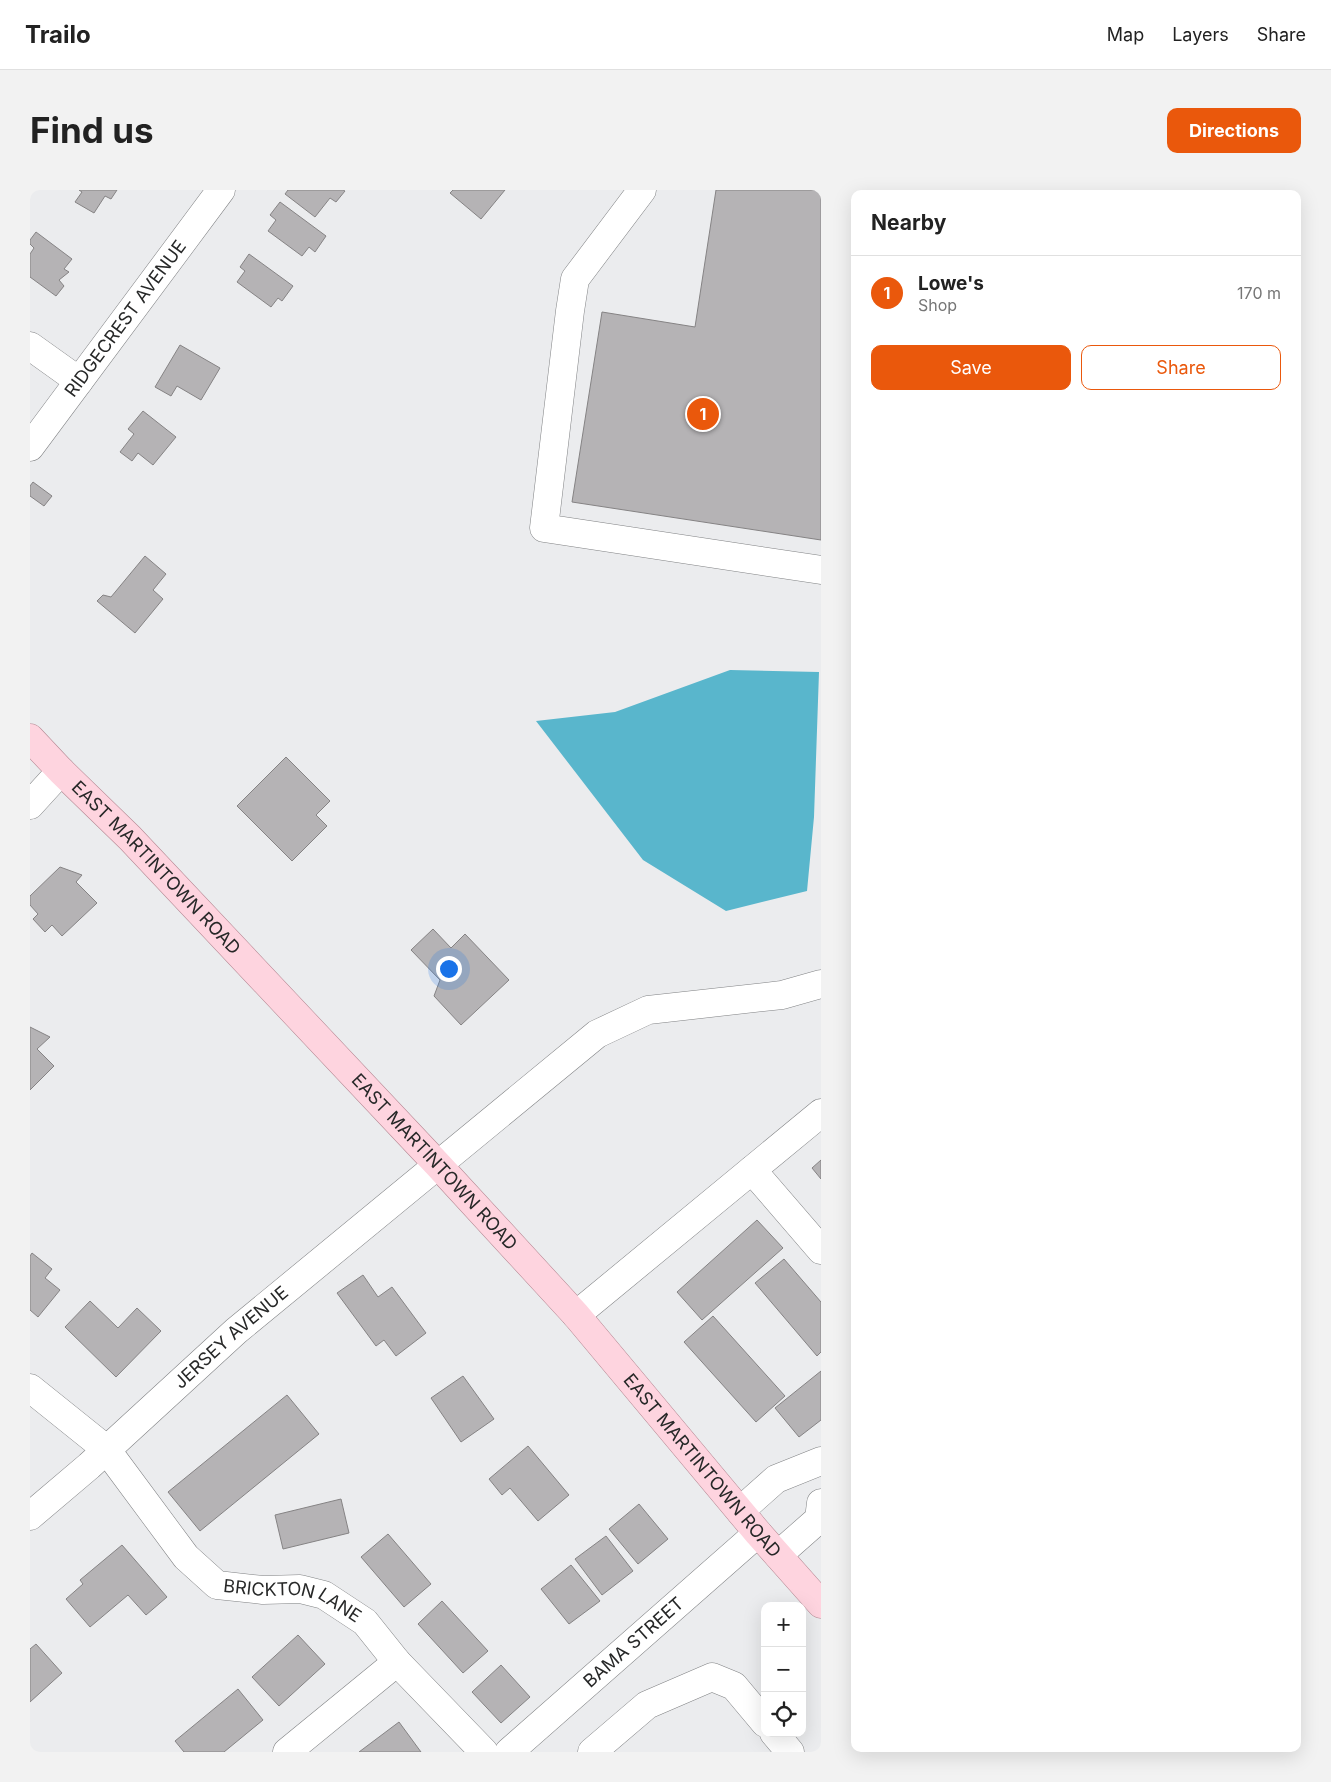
<!DOCTYPE html>
<meta charset="utf-8">
<style>
:root{--surface:#fff;--page:#f2f2f2;--text:#222;--muted:#767676;--line:#e0e0e0;--accent:#ea580c}
body{margin:0;font-family:Inter,sans-serif;background:var(--page);color:var(--text)}
.controls{position:absolute;right:15px;bottom:15px;display:grid;overflow:hidden;border-radius:10px;box-shadow:0 5px 20px #0002}
.controls button{width:45px;height:45px;display:grid;place-items:center;padding:0;border:0;border-bottom:1px solid var(--line);background:var(--surface);color:var(--text);font:25px sans-serif}
.you{position:absolute;left:418px;top:778px;width:18px;height:18px;margin:-12px;border:4px solid #fff;border-radius:50%;background:#1a73e8;box-shadow:0 0 0 8px #1a73e833}
.badge{display:grid;place-items:center;width:32px;height:32px;border-radius:50%;background:var(--accent);color:#fff;font-size:16px;font-weight:700}
.pin{position:absolute;translate:-50% -50%;border:2px solid #fff;box-shadow:0 1px 5px #0006}
.list{margin:0;padding:0;list-style:none}
h2{display:flex;justify-content:space-between;align-items:center;height:65px;margin:0;padding:0 20px;font-size:21px}
h2 small{font-size:16px;font-weight:400;color:var(--muted)}
.list li{display:grid;grid-template-columns:32px 1fr auto;gap:15px;align-items:center;box-sizing:border-box;height:75px;padding:0 20px;border-top:1px solid var(--line)}
.list b{display:block;font-size:19px;white-space:nowrap}
.list p{margin:0;font-size:16px;white-space:nowrap;color:var(--muted)}
.list em{font-size:16px;font-style:normal;color:var(--muted)}
.actions{display:flex;gap:10px;padding:15px 20px}
.actions a{flex:1;padding:11px 0;border:1px solid var(--accent);border-radius:10px;text-align:center;font-size:18px;color:var(--accent)}
.actions .main{background:var(--accent);color:#fff}
.icon{flex:none;width:28px;height:28px;fill:none;stroke:currentColor;stroke-width:2;stroke-linecap:round;stroke-linejoin:round}
.map{position:relative;flex:none;width:791px;height:1562px;overflow:hidden;border-radius:10px}
header{display:flex;align-items:center;gap:30px;box-sizing:border-box;height:70px;padding:0 25px;background:var(--surface);border-bottom:1px solid var(--line)}
header strong{font-size:24px}
nav{display:flex;gap:28px;margin-inline-start:auto;font-size:18px}
.intro{display:flex;align-items:center;justify-content:space-between;box-sizing:border-box;height:120px;padding:0 30px}
h1{margin:0;font-size:35px}
.button{padding:12px 22px;border-radius:10px;background:var(--accent);color:#fff;font-size:18px;font-weight:700}
main{display:flex;gap:30px;padding:0 30px}
aside{flex:1;background:var(--surface);border-radius:10px;box-shadow:0 5px 20px #0002}
.map>svg:first-child{display:block}
</style>
<header>
<strong>Trailo</strong>
<nav><a>Map</a><a>Layers</a><a>Share</a></nav>
</header>
<div class="intro"><h1>Find us</h1><a class="button">Directions</a></div>
<main>
<div class="map">
<svg width="791" height="1562" viewBox="0 0 791 1562">
<rect width="100%" height="100%" fill="#ebecee"/>
<path fill="#59b6cc" d="M 700,480 L 789,482 L 784,627 L 777,701 L 696,721 L 613,670 L 506,531 L 585,522 Z"/>
<path fill="#b5b3b5" stroke="#858384" d="M 49,0 L 87,0 L 81,9 L 75,6 L 64,23 L 45,12 L 52,2 Z
M 258,0 L 313,0 L 315,1 L 306,12 L 300,8 L 285,27 L 255,4 Z
M 423,0 L 475,0 L 451,29 L 420,3 Z
M 686,0 L 791,0 L 791,350 L 542,312 L 572,122 L 665,137 Z
M 250,12 L 296,46 L 285,62 L 279,57 L 272,66 L 238,41 L 246,30 L 240,25 Z
M 6,42 L 42,69 L 34,79 L 39,82 L 29,90 L 34,96 L 26,106 L 0,87 L 0,64 L 4,58 L 0,54 L 0,50 Z
M 219,64 L 263,96 L 252,111 L 248,108 L 241,117 L 207,92 L 215,81 L 210,77 Z
M 150,155 L 190,178 L 171,210 L 147,196 L 141,206 L 125,197 Z
M 113,221 L 146,247 L 123,275 L 108,263 L 102,271 L 90,262 L 104,244 L 98,239 Z
M 3,292 L 22,306 L 14,316 L 0,306 L 0,296 Z
M 115,366 L 136,384 L 123,400 L 133,409 L 105,443 L 67,411 L 73,405 L 81,407 Z
M 256,567 L 300,611 L 286,625 L 297,636 L 262,671 L 207,616 Z
M 30,677 L 52,685 L 46,692 L 67,713 L 32,746 L 22,735 L 15,742 L 3,729 L 8,724 L 0,715 L 0,706 Z
M 403,739 L 421,758 L 435,744 L 479,790 L 431,835 L 404,806 L 410,790 L 381,760 Z
M 0,837 L 20,847 L 7,859 L 24,876 L 0,900 Z
M 791,970 L 791,989 L 782,978 Z
M 727,1030 L 753,1058 L 672,1130 L 647,1102 Z
M 2,1063 L 22,1079 L 15,1088 L 30,1100 L 8,1127 L 0,1120 L 0,1066 Z
M 754,1069 L 791,1112 L 791,1162 L 787,1166 L 725,1093 Z
M 333,1085 L 348,1107 L 362,1097 L 396,1143 L 366,1166 L 354,1150 L 346,1156 L 307,1103 Z
M 60,1111 L 88,1138 L 107,1118 L 131,1141 L 86,1187 L 35,1137 Z
M 683,1126 L 755,1206 L 726,1232 L 654,1152 Z
M 791,1181 L 791,1230 L 769,1247 L 745,1218 Z
M 433,1186 L 464,1229 L 431,1252 L 401,1208 Z
M 257,1205 L 289,1244 L 170,1341 L 138,1302 Z
M 498,1256 L 539,1305 L 508,1331 L 480,1298 L 472,1305 L 459,1289 Z
M 311,1309 L 319,1343 L 253,1359 L 245,1325 Z
M 609,1314 L 638,1349 L 608,1374 L 579,1339 Z
M 358,1344 L 401,1394 L 374,1417 L 331,1367 Z
M 576,1346 L 603,1381 L 572,1405 L 545,1369 Z
M 92,1355 L 137,1407 L 116,1425 L 98,1405 L 60,1437 L 36,1409 L 53,1394 L 50,1390 Z
M 541,1375 L 570,1411 L 539,1434 L 511,1399 Z
M 412,1411 L 458,1461 L 433,1483 L 388,1434 Z
M 268,1445 L 295,1474 L 249,1516 L 222,1487 Z
M 6,1454 L 32,1483 L 0,1512 L 0,1459 Z
M 471,1475 L 500,1507 L 471,1533 L 442,1502 Z
M 208,1499 L 233,1530 L 194,1562 L 154,1562 L 145,1551 Z
M 369,1532 L 391,1562 L 329,1562 Z"/>
<g fill="none" stroke-linecap="round" stroke-linejoin="round">
<defs>
<g id="minor">
<path d="M 612,0 L 545,89 L 540,121 L 514,338 L 791,380"/>
<path d="M 0,156 L 49,191"/>
<path id="s1" d="M 0,257 L 191,0"/>
<path d="M 0,615 L 31,581"/>
<path d="M 722,980 L 791,1060"/>
<path d="M 546,1125 L 791,923"/>
<path id="s2" d="M 0,1198 L 76,1259 L 156,1367 L 187,1395 L 233,1400 L 270,1399 L 294,1405 L 335,1432 L 367,1472 L 454,1562"/>
<path d="M 710,1321 L 746,1289 L 791,1271"/>
<path id="s3" d="M 0,1326 L 59,1276 L 206,1141 L 567,844 L 618,820 L 752,805 L 791,794"/>
<path d="M 748,1365 L 789,1329 L 791,1313"/>
<path d="M 744,1543 L 760,1562"/>
<path d="M 257,1562 L 367,1472"/>
<path id="s4" d="M 479,1562 L 728,1343"/>
<path d="M 562,1562 L 617,1515 L 682,1487 L 704,1496 L 735,1533"/>
</g>
<g id="major">
<path id="s5" d="M 0,548 L 31,581 L 100,648 L 409,976 L 546,1125 L 728,1343 L 791,1414"/>
</g>
</defs>
<use href="#minor" stroke="#808284" stroke-width="29"/>
<use href="#major" stroke="#b38691" stroke-width="29"/>
<use href="#minor" stroke="#fff" stroke-width="28"/>
<use href="#major" stroke="#fed4df" stroke-width="28"/>
</g>
<g text-anchor="middle" stroke-width="5" stroke-linejoin="round" paint-order="stroke">
<g font-size="18" fill="#272828" stroke="#ebecee">
<text dy="6" stroke="none"><textPath href="#s1" startOffset="160">RIDGECREST AVENUE</textPath></text>
<text dy="6" stroke="none"><textPath href="#s5" startOffset="181">EAST MARTINTOWN ROAD</textPath></text>
<text dy="6" stroke="none"><textPath href="#s5" startOffset="586">EAST MARTINTOWN ROAD</textPath></text>
<text dy="6" stroke="none"><textPath href="#s3" startOffset="269">JERSEY AVENUE</textPath></text>
<text dy="6" stroke="none"><textPath href="#s5" startOffset="991">EAST MARTINTOWN ROAD</textPath></text>
<text dy="6" stroke="none"><textPath href="#s2" startOffset="352">BRICKTON LANE</textPath></text>
<text dy="6" stroke="none"><textPath href="#s4" startOffset="166">BAMA STREET</textPath></text>
</g>
</g>
</svg>
<div class="controls">
<button>+</button>
<button>−</button>
<button><svg class="icon" aria-label="locate" viewBox="0 0 24 24"><circle cx="12" cy="12" r="6"/><path d="M12 2v4M12 18v4M2 12h4M18 12h4"/></svg></button>
</div>
<div class="you"></div>
<div class="pin badge" style="left:673px;top:224px">1</div>
</div>
<aside>
<h2>Nearby<small></small></h2>
<ul class="list">
<li><span class="badge">1</span><div><b>Lowe's</b><p>Shop</p></div><em>170 m</em></li>
</ul>
<div class="actions"><a class="main">Save</a><a>Share</a></div>
</aside>
</main>
